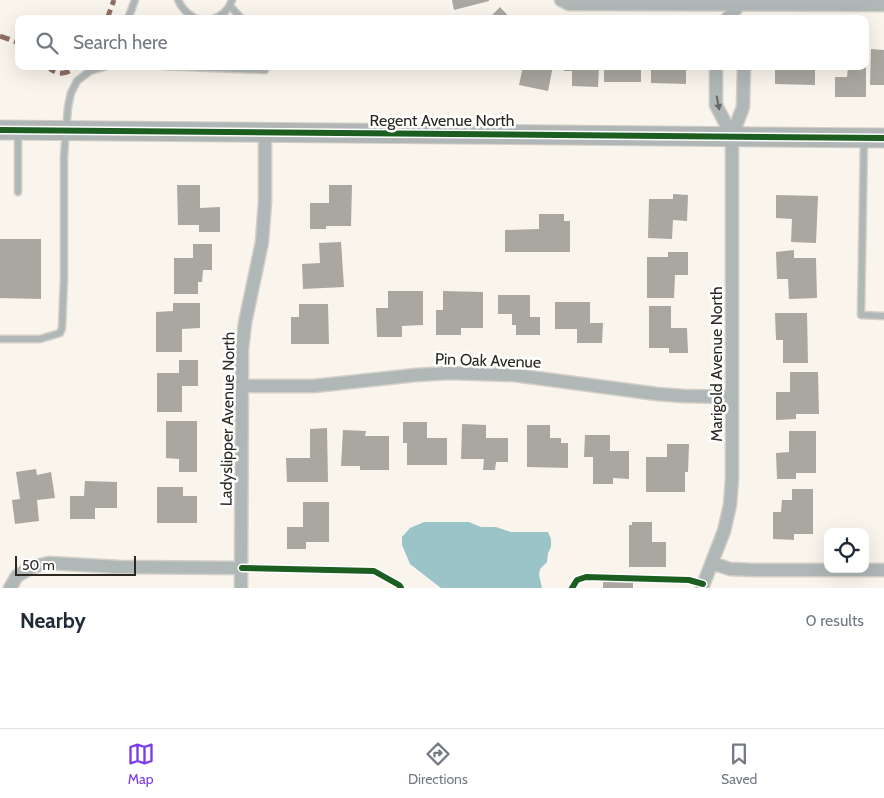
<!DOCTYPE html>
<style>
:root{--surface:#fff;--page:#f6f6f7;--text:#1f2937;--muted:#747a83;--line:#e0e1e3;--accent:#7c3aed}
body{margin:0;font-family:Cabin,sans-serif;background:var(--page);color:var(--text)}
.controls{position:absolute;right:15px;bottom:15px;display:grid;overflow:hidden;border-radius:10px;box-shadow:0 5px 20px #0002}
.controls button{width:45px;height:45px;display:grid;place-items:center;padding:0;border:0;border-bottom:1px solid var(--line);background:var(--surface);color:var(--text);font:25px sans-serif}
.scale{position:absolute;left:15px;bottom:12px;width:121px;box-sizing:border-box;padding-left:5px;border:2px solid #2b2821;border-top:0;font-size:14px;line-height:18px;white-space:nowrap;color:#2b2821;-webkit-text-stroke:4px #fff;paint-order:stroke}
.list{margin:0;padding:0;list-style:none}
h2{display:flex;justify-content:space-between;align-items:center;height:65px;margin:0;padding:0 20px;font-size:21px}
h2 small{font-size:16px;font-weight:400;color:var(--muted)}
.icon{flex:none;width:28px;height:28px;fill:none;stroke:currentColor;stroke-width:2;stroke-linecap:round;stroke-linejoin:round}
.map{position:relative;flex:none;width:884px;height:588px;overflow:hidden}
.search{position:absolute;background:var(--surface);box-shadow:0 5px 20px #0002;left:15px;right:15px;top:15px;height:55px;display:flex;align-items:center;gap:12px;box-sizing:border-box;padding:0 18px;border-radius:10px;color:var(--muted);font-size:19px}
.sheet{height:140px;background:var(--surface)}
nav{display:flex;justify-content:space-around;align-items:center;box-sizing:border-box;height:70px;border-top:1px solid var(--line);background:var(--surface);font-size:14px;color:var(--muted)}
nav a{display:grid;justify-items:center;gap:2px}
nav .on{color:var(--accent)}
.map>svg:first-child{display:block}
</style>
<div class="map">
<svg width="884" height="588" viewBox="0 0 884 588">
<rect width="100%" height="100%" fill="#f9f5ec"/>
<path fill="#9ac4c8" d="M 424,522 L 469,522 L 481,527 L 496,527 L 511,532 L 548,532 L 551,539 L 551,547 L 548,553 L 547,562 L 540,569 L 539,575 L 542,588 L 441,588 L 410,564 L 402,545 L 402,537 L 410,528 Z"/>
<path fill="#aaa6a0" d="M 452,0 L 489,0 L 489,1 L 454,10 Z
M 500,7 L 511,19 L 488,19 Z
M 871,49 L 884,50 L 884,85 L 870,85 Z
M 523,66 L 534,68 L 534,66 L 553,66 L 548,91 L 519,85 Z
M 564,66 L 599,66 L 598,87 L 572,86 L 572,71 L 564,71 Z
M 604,66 L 641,66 L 641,82 L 604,82 Z
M 651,66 L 686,66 L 686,84 L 651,83 Z
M 775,66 L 815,66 L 815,85 L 775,84 Z
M 848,66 L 866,66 L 866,97 L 835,97 L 835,77 L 847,77 Z
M 177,185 L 200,185 L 200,208 L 220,207 L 220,232 L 199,232 L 199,225 L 178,225 Z
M 329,185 L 352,185 L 351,226 L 326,226 L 326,229 L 310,229 L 310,203 L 329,203 Z
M 673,194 L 688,195 L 687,221 L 673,220 L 672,239 L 648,238 L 649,199 L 673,199 Z
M 776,195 L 818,196 L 816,243 L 791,242 L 792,219 L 776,218 Z
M 539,214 L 564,214 L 564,221 L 570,221 L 570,252 L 505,252 L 505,230 L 539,229 Z
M 0,239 L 41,239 L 41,299 L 0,298 Z
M 341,242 L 344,287 L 303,289 L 302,264 L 320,263 L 319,243 Z
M 193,244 L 212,244 L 212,270 L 203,270 L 202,282 L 198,282 L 198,294 L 174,294 L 174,258 L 193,258 Z
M 794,250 L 794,258 L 816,258 L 817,298 L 789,299 L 788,279 L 777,279 L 776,252 Z
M 668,252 L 688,252 L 688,275 L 675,275 L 674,298 L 647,298 L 647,257 L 668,257 Z
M 388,291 L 423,291 L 423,325 L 402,326 L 402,337 L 377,337 L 376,308 L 388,308 Z
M 443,291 L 483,292 L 483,328 L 461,328 L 461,335 L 436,335 L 436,310 L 443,310 Z
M 498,295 L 530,295 L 530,317 L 540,317 L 540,335 L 516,335 L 516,325 L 512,325 L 512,314 L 498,314 Z
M 555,302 L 590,302 L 590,323 L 603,323 L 602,343 L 577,343 L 577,329 L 555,329 Z
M 173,303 L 200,303 L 200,328 L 182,329 L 182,352 L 156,352 L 156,312 L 173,311 Z
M 299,304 L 328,304 L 329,344 L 291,344 L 291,317 L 299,317 Z
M 649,306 L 671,306 L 671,328 L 687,328 L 688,353 L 669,353 L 669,348 L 649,348 Z
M 775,313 L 807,313 L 808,363 L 783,363 L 783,340 L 776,340 Z
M 179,360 L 198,360 L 198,386 L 182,386 L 182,412 L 157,412 L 157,373 L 179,373 Z
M 790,372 L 818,372 L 819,414 L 796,414 L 796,419 L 776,420 L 776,392 L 790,392 Z
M 166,421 L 197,421 L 197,472 L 179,472 L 179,459 L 166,458 Z
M 403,422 L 427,422 L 427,438 L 447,438 L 447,465 L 407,465 L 407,443 L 403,443 Z
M 462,424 L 486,425 L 486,438 L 508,438 L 508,462 L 496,462 L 495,470 L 483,470 L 484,459 L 461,459 Z
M 527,425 L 550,425 L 550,438 L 561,438 L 561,443 L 568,443 L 568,468 L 527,467 Z
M 327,428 L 328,482 L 287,482 L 286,458 L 310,458 L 310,429 Z
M 343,430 L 366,431 L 365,436 L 389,436 L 389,470 L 360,470 L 360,466 L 341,466 Z
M 789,431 L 816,431 L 816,473 L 796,473 L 796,479 L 777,479 L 776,453 L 789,452 Z
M 585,435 L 610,435 L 610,451 L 629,451 L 629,479 L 613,478 L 613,484 L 593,484 L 593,457 L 584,457 Z
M 667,444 L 689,444 L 688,472 L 685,472 L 685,492 L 646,492 L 646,457 L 667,457 Z
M 36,469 L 37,475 L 51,472 L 55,498 L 37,500 L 39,521 L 15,524 L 12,500 L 20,499 L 16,472 Z
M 85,481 L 117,482 L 117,508 L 95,508 L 95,519 L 70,519 L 70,496 L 84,496 Z
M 157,487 L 183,487 L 183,496 L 197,496 L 197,523 L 157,523 Z
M 792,489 L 813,489 L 813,534 L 794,534 L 794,540 L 773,539 L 773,512 L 781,512 L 782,500 L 792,500 Z
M 303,502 L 329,502 L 329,542 L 306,542 L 306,549 L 287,549 L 287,527 L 303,527 Z
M 632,522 L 652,522 L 652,542 L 666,542 L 666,567 L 629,567 L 629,525 L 632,525 Z
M 603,581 L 633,582 L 633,588 L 603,588 Z"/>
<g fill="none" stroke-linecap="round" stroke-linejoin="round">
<defs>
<path id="lane" d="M 178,0 C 182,9 188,15 197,19
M 230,6 L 242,19
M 128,19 L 135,0
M 213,19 C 222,16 229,9 232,0
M 164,66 L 265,70 L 265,66
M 18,132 L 18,192
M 864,139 L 861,315 L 884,316
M 0,339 L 40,339 L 60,333 L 62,328 L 64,278 L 64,156 L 68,107 L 71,93 L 77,81 L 90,71 L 107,66"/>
<path id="street" d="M 561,0 L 569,4 L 884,5
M 727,19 L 740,4
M 716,66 L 716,105 L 732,136
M 242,386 L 314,386 L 416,375 L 450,373 L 514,375 L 657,394 L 683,396 L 732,397
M 712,563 L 730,569 L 753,570 L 884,570
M 10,588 L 17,576 L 32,567 L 49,563 L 119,567 L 242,568
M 241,588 L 242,349 L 245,323 L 262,242 L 265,202 L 265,132
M 702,588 L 724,531 L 730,505 L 732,479 L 732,136 L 743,107 L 744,66"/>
<path id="secondary" d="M 0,130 L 884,138"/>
</defs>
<use href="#lane" stroke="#d3cfc8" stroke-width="9"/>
<use href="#street" stroke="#d3cfc8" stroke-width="15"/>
<use href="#secondary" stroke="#d3cfc8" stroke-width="21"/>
<use href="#lane" stroke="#b0b8b7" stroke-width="6"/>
<use href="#street" stroke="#b0b8b7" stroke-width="12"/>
<use href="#secondary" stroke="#afb6b5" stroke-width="19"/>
<path stroke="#8d6e63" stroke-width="5" stroke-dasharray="10 5" stroke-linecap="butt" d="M 107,19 L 114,0
M 0,36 L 19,43
M 47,66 C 57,76 66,75 77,66"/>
<defs>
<path id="cycleway" d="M 0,130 L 884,138
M 242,568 L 374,571 L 399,585 L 401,588
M 572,588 L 577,580 L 586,577 L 689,580 L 703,584"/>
</defs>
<use href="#cycleway" stroke="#fff" stroke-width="9"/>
<use href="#cycleway" stroke="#1b5e20" stroke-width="6"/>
</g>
<defs><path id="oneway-solid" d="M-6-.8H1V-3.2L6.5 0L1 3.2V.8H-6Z" transform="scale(1.25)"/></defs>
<use fill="#676964" href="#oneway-solid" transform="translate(718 103) rotate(79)"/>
<g text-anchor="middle" stroke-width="5" stroke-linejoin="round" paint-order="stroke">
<g font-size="16" fill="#2b2821" stroke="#fff">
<text x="442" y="126">Regent Avenue North</text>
<text transform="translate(488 360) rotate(2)" y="6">Pin Oak Avenue</text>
<text transform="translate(716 364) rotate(-90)" y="6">Marigold Avenue North</text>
<text transform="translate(227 419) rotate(-89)" y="6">Ladyslipper Avenue North</text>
</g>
</g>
</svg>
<div class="controls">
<button><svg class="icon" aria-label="locate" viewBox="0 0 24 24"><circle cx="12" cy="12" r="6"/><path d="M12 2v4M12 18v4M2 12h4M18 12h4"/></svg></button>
</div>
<div class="scale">50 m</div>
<div class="search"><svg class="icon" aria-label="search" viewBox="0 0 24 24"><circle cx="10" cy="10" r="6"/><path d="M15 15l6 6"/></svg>Search here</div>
</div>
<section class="sheet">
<h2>Nearby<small>0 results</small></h2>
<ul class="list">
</ul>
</section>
<nav>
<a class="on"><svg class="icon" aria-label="map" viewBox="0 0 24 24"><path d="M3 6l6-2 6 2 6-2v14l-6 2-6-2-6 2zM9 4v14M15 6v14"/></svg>Map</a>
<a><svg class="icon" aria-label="directions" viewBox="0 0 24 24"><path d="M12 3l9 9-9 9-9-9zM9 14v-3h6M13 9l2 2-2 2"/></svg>Directions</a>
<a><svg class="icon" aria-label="saved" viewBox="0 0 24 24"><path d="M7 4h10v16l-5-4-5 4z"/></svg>Saved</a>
</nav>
